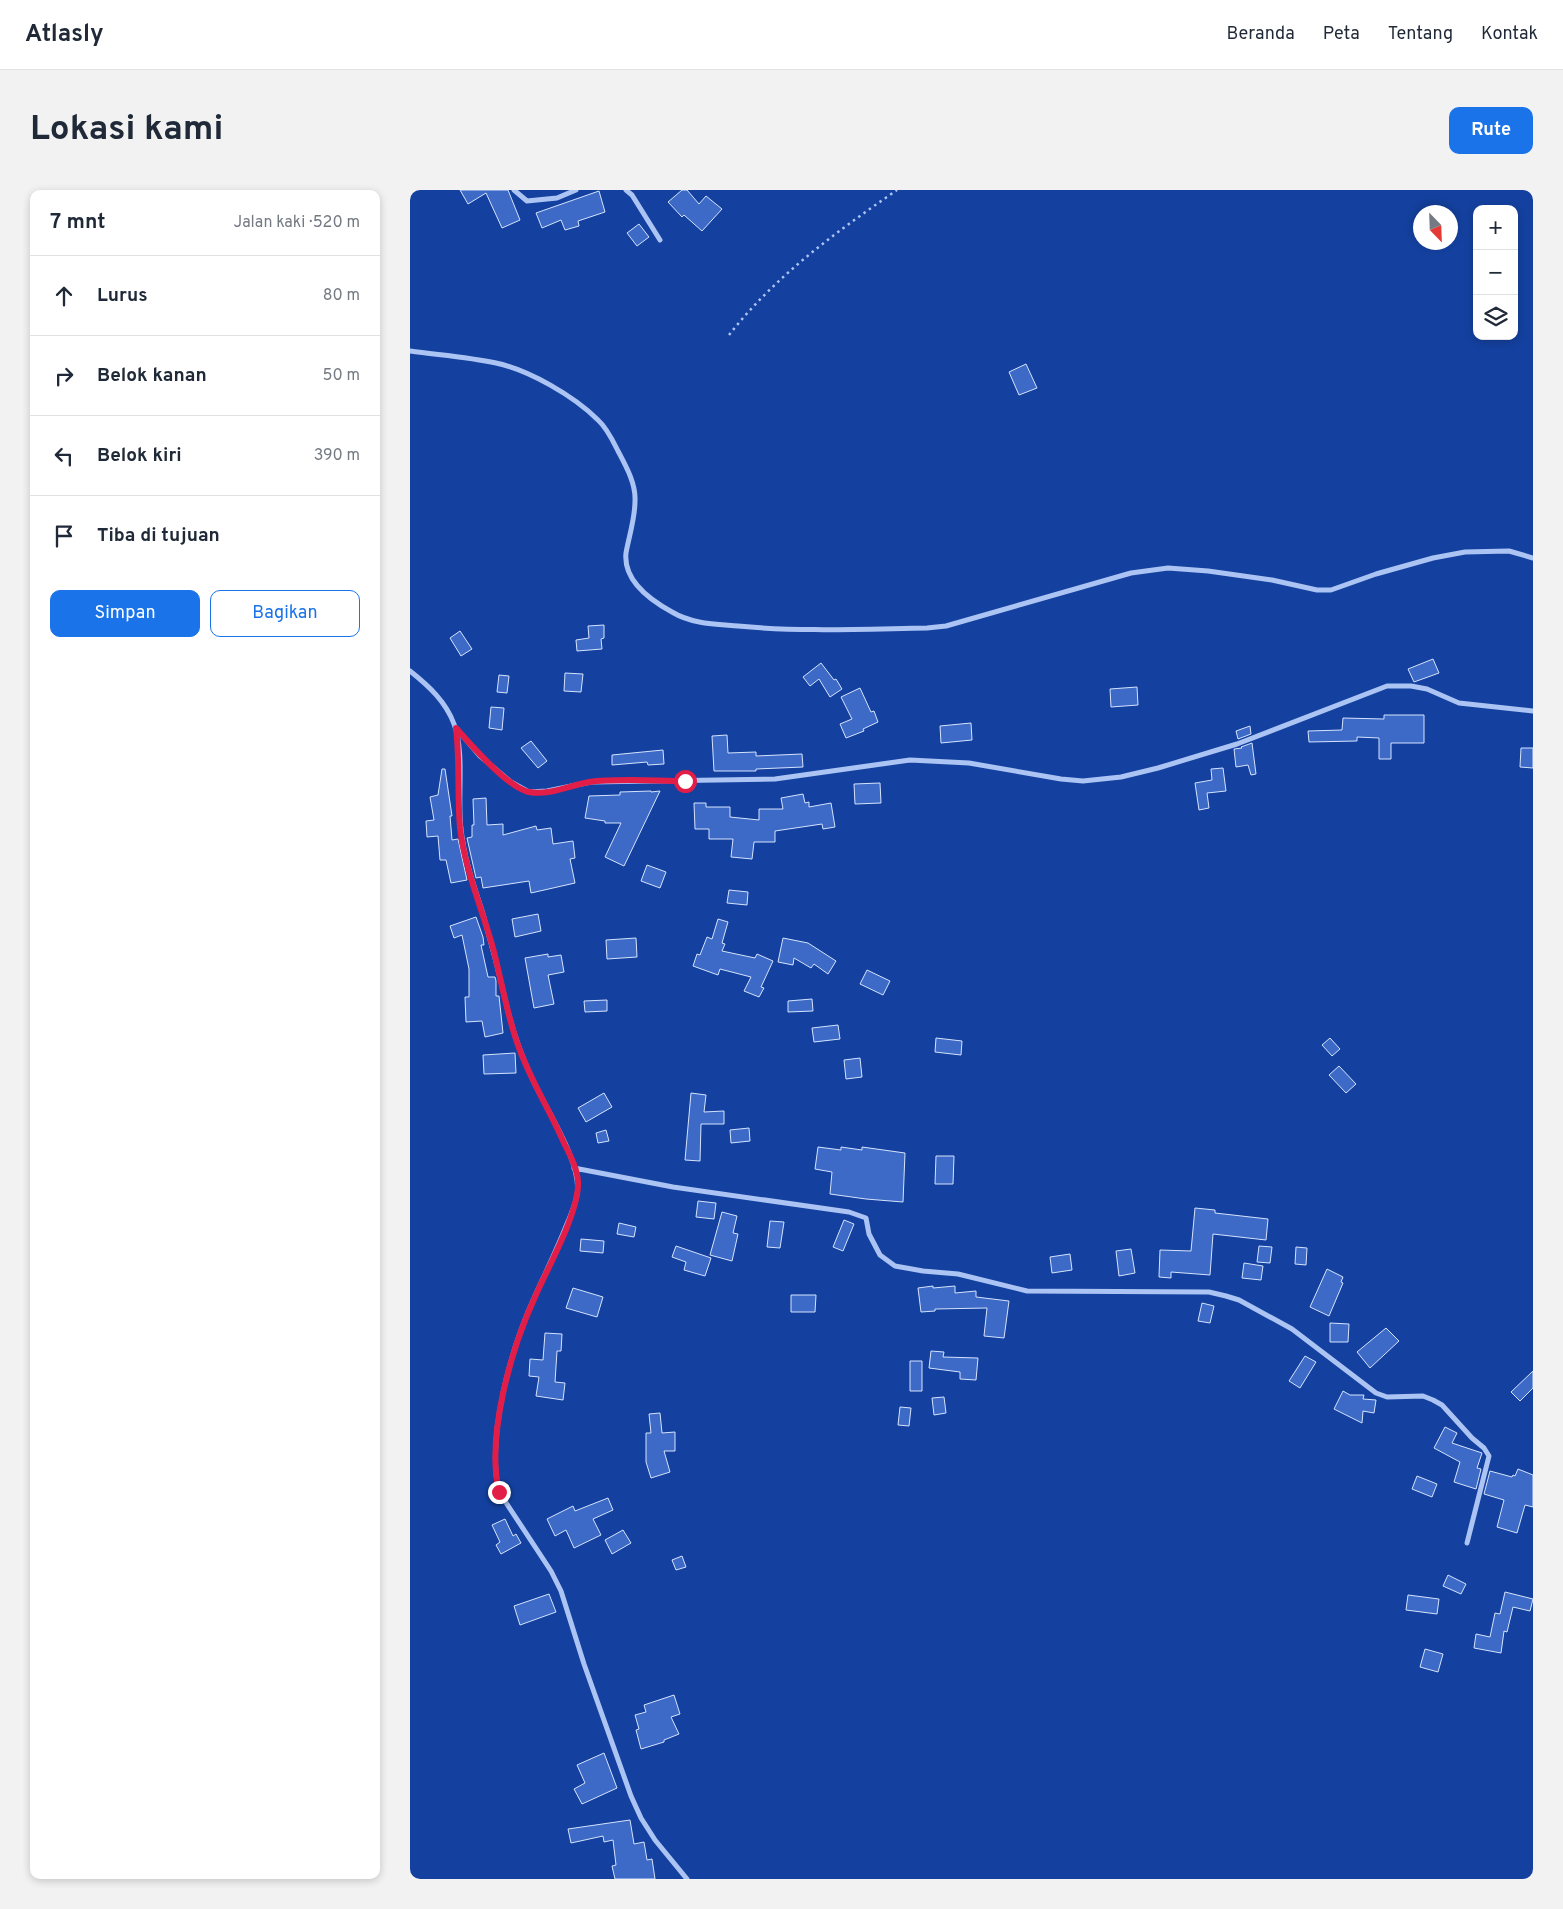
<!DOCTYPE html>
<html lang="id">
<meta charset="utf-8">
<style>
:root{--surface:#fff;--page:#f2f2f3;--text:#1f2937;--muted:#747a83;--line:#e0e1e3;--accent:#1a73e8}
body{margin:0;font-family:Overpass,sans-serif;background:var(--page);color:var(--text)}
.controls{position:absolute;right:15px;top:15px;display:grid;overflow:hidden;border-radius:10px;box-shadow:0 2px 8px #0003}
.controls button{width:45px;height:45px;display:grid;place-items:center;padding:0;border:0;border-bottom:1px solid var(--line);background:var(--surface);color:var(--text);font:25px sans-serif}
.compass{position:absolute;left:1003px;top:15px;width:45px;height:45px;border-radius:50%;background:var(--surface);box-shadow:0 2px 8px #0003;rotate:157deg}
.stop{position:absolute;width:15px;height:15px;margin:-11px;border:4px solid #e11d48;border-radius:50%;background:#fff}
.stop.end{background:#e11d48;border-color:#fff;box-shadow:0 1px 5px #0008}
.list{margin:0;padding:0;list-style:none}
h2{display:flex;justify-content:space-between;align-items:center;height:65px;margin:0;padding:0 20px;font-size:21px}
h2 small{font-size:16px;font-weight:400;color:var(--muted)}
.list li{display:grid;grid-template-columns:32px 1fr auto;gap:15px;align-items:center;box-sizing:border-box;height:80px;padding:0 20px;border-top:1px solid var(--line)}
.list b{display:block;font-size:19px;white-space:nowrap}
.list em{font-size:16px;font-style:normal;color:var(--muted)}
.actions{display:flex;gap:10px;padding:15px 20px}
.actions a{flex:1;padding:11px 0;border:1px solid var(--accent);border-radius:10px;text-align:center;font-size:18px;color:var(--accent)}
.actions .main{background:var(--accent);color:#fff}
.icon{flex:none;width:28px;height:28px;fill:none;stroke:currentColor;stroke-width:2;stroke-linecap:round;stroke-linejoin:round}
.map{position:relative;flex:none;width:1123px;height:1689px;overflow:hidden;border-radius:10px}
header{display:flex;align-items:center;gap:30px;box-sizing:border-box;height:70px;padding:0 25px;background:var(--surface);border-bottom:1px solid var(--line)}
header strong{font-size:24px}
nav{display:flex;gap:28px;margin-inline-start:auto;font-size:18px}
.intro{display:flex;align-items:center;justify-content:space-between;box-sizing:border-box;height:120px;padding:0 30px}
h1{margin:0;font-size:35px}
.button{padding:12px 22px;border-radius:10px;background:var(--accent);color:#fff;font-size:18px;font-weight:700}
main{display:flex;gap:30px;padding:0 30px}
aside{flex:1;background:var(--surface);border-radius:10px;box-shadow:0 2px 8px #0003}
.map>svg:first-child{display:block}
</style>
<header>
<strong>Atlasly</strong>
<nav><a>Beranda</a><a>Peta</a><a>Tentang</a><a>Kontak</a></nav>
</header>
<div class="intro"><h1>Lokasi kami</h1><a class="button">Rute</a></div>
<main>
<aside>
<h2>7 mnt<small>Jalan kaki · 520 m</small></h2>
<ul class="list">
<li><svg class="icon" aria-label="ahead" viewBox="0 0 24 24"><path d="M12 20V5M6 11l6-6 6 6"/></svg><div><b>Lurus</b></div><em>80 m</em></li>
<li><svg class="icon" aria-label="right" viewBox="0 0 24 24"><path d="M7 20v-9h11M14 6l5 5-5 5"/></svg><div><b>Belok kanan</b></div><em>50 m</em></li>
<li><svg class="icon" aria-label="left" viewBox="0 0 24 24"><path d="M17 20v-9H6M10 6l-5 5 5 5"/></svg><div><b>Belok kiri</b></div><em>390 m</em></li>
<li><svg class="icon" aria-label="arrive" viewBox="0 0 24 24"><path d="M6 21V4h12l-3 4 3 4H6"/></svg><div><b>Tiba di tujuan</b></div></li>
</ul>
<div class="actions"><a class="main">Simpan</a><a>Bagikan</a></div>
</aside>
<div class="map">
<svg width="1123" height="1689" viewBox="0 0 1123 1689">
<rect width="100%" height="100%" fill="#14419f"/>
<path fill="#3d6ac6" stroke="#d5e3fd" d="M 50,0 L 98,0 L 110,30 L 92,38 L 76,3 L 58,14 Z
M 272,0 L 277,0 L 289,14 L 296,6 L 312,19 L 292,41 L 274,25 L 272,27 L 258,12 Z
M 189,1 L 195,22 L 168,31 L 169,36 L 155,40 L 151,30 L 132,38 L 126,23 Z
M 229,34 L 239,47 L 227,56 L 217,43 Z
M 616,174 L 627,198 L 609,205 L 599,182 Z
M 194,435 L 194,448 L 191,449 L 192,459 L 167,461 L 166,450 L 179,448 L 178,436 Z
M 50,441 L 62,459 L 51,466 L 40,448 Z
M 1023,469 L 1029,483 L 1004,492 L 998,479 Z
M 411,473 L 424,490 L 426,489 L 432,499 L 420,507 L 409,489 L 400,496 L 393,487 Z
M 155,483 L 173,484 L 171,502 L 154,501 Z
M 89,485 L 99,486 L 97,503 L 87,502 Z
M 727,497 L 728,515 L 701,517 L 700,499 Z
M 450,498 L 461,522 L 464,521 L 468,532 L 453,539 L 454,541 L 436,548 L 430,534 L 442,529 L 431,507 Z
M 81,517 L 94,518 L 92,540 L 79,538 Z
M 974,525 L 1014,525 L 1014,553 L 981,553 L 981,569 L 969,569 L 969,548 L 947,547 L 947,551 L 899,552 L 898,541 L 932,540 L 933,528 L 974,529 Z
M 561,533 L 562,550 L 531,553 L 530,536 Z
M 840,536 L 841,544 L 828,549 L 826,541 Z
M 317,545 L 318,563 L 346,562 L 346,566 L 392,564 L 393,577 L 346,579 L 346,581 L 304,581 L 302,546 Z
M 121,551 L 137,571 L 128,578 L 111,558 Z
M 842,553 L 846,584 L 841,585 L 838,575 L 826,577 L 824,559 L 832,558 L 831,557 Z
M 1111,558 L 1123,558 L 1123,578 L 1110,577 Z
M 253,560 L 254,574 L 238,575 L 237,572 L 202,575 L 202,565 Z
M 813,578 L 816,601 L 797,603 L 799,618 L 789,620 L 785,593 L 802,590 L 801,579 Z
M 32,579 L 35,579 L 42,626 L 40,626 L 42,650 L 48,649 L 57,690 L 41,693 L 36,670 L 30,670 L 28,646 L 17,647 L 16,631 L 24,630 L 20,607 L 28,605 Z
M 470,593 L 471,613 L 445,614 L 444,594 Z
M 241,601 L 241,602 L 250,601 L 214,676 L 195,667 L 211,633 L 195,633 L 195,631 L 175,628 L 179,606 L 210,605 L 210,602 Z
M 393,604 L 395,613 L 399,612 L 399,617 L 421,613 L 425,637 L 413,639 L 412,634 L 365,641 L 365,652 L 344,652 L 342,669 L 321,667 L 323,649 L 299,649 L 299,639 L 285,639 L 284,613 L 296,613 L 296,617 L 320,617 L 320,627 L 349,630 L 349,619 L 373,619 L 371,608 Z
M 76,608 L 77,635 L 93,634 L 93,645 L 126,636 L 127,640 L 141,638 L 143,654 L 163,651 L 165,668 L 160,669 L 165,693 L 121,703 L 119,691 L 73,698 L 71,687 L 66,688 L 57,648 L 62,647 L 62,635 L 64,635 L 63,609 Z
M 237,675 L 256,682 L 250,698 L 231,691 Z
M 319,700 L 338,702 L 337,715 L 317,713 Z
M 128,724 L 131,741 L 105,747 L 102,729 Z
M 66,727 L 73,747 L 74,755 L 71,755 L 78,787 L 85,787 L 86,791 L 86,806 L 89,806 L 93,843 L 75,847 L 72,831 L 56,832 L 55,807 L 59,807 L 59,779 L 52,745 L 44,748 L 40,736 Z
M 308,729 L 318,732 L 312,753 L 315,754 L 312,761 L 345,768 L 347,764 L 363,771 L 351,797 L 354,798 L 349,807 L 334,801 L 341,787 L 310,779 L 308,785 L 283,776 L 287,764 L 290,765 L 297,747 L 302,749 Z
M 226,748 L 227,767 L 197,769 L 196,750 Z
M 373,748 L 398,753 L 426,771 L 418,784 L 404,774 L 401,778 L 384,768 L 383,775 L 368,772 Z
M 138,764 L 138,767 L 151,765 L 154,782 L 138,785 L 144,814 L 124,818 L 115,768 Z
M 457,780 L 480,791 L 473,805 L 450,794 Z
M 402,809 L 403,821 L 378,822 L 378,811 Z
M 197,810 L 197,821 L 175,822 L 174,811 Z
M 428,835 L 430,849 L 404,852 L 402,838 Z
M 526,848 L 552,851 L 551,865 L 525,862 Z
M 920,848 L 930,859 L 922,866 L 912,855 Z
M 105,863 L 106,883 L 74,884 L 73,865 Z
M 450,868 L 452,887 L 436,889 L 434,870 Z
M 929,876 L 946,894 L 936,903 L 919,885 Z
M 194,903 L 202,917 L 176,932 L 168,918 Z
M 281,903 L 296,905 L 294,922 L 314,921 L 314,934 L 291,934 L 290,971 L 275,970 Z
M 339,938 L 340,951 L 321,953 L 320,940 Z
M 196,940 L 199,951 L 188,953 L 186,943 Z
M 408,957 L 431,960 L 431,957 L 452,960 L 452,957 L 495,963 L 493,1012 L 456,1009 L 420,1004 L 422,982 L 405,979 Z
M 526,966 L 544,966 L 543,994 L 525,994 Z
M 288,1011 L 306,1013 L 304,1029 L 286,1027 Z
M 785,1018 L 805,1020 L 805,1023 L 858,1029 L 856,1050 L 803,1044 L 800,1085 L 761,1082 L 761,1088 L 749,1087 L 750,1060 L 781,1061 Z
M 312,1022 L 327,1026 L 323,1043 L 328,1044 L 322,1071 L 300,1065 Z
M 434,1030 L 444,1034 L 433,1061 L 423,1057 Z
M 360,1031 L 374,1032 L 370,1058 L 357,1057 Z
M 209,1033 L 226,1037 L 224,1047 L 207,1044 Z
M 171,1049 L 194,1051 L 193,1063 L 170,1061 Z
M 266,1056 L 301,1068 L 295,1086 L 274,1080 L 276,1072 L 262,1067 Z
M 849,1056 L 862,1057 L 860,1073 L 847,1072 Z
M 886,1057 L 897,1058 L 896,1075 L 885,1074 Z
M 721,1059 L 725,1083 L 709,1086 L 706,1061 Z
M 660,1064 L 662,1080 L 642,1083 L 640,1067 Z
M 834,1073 L 853,1076 L 851,1090 L 832,1088 Z
M 917,1079 L 933,1087 L 931,1092 L 933,1093 L 919,1126 L 900,1117 Z
M 523,1096 L 523,1098 L 545,1096 L 545,1103 L 566,1101 L 566,1107 L 599,1111 L 594,1148 L 574,1146 L 577,1118 L 525,1119 L 525,1121 L 511,1122 L 508,1098 Z
M 163,1098 L 193,1107 L 187,1127 L 156,1118 Z
M 381,1105 L 406,1105 L 405,1122 L 381,1122 Z
M 792,1113 L 804,1116 L 800,1133 L 788,1131 Z
M 920,1133 L 939,1134 L 938,1152 L 920,1152 Z
M 976,1138 L 989,1151 L 960,1178 L 947,1162 Z
M 135,1143 L 152,1144 L 151,1161 L 147,1161 L 145,1192 L 155,1193 L 153,1210 L 126,1206 L 129,1187 L 119,1186 L 120,1169 L 133,1170 Z
M 521,1161 L 534,1162 L 533,1167 L 568,1168 L 566,1190 L 550,1189 L 550,1182 L 519,1178 Z
M 895,1166 L 906,1172 L 890,1198 L 879,1191 Z
M 500,1171 L 512,1171 L 512,1201 L 500,1201 Z
M 1123,1181 L 1123,1198 L 1110,1211 L 1101,1202 Z
M 933,1201 L 940,1205 L 954,1205 L 953,1209 L 966,1210 L 964,1223 L 953,1221 L 952,1233 L 924,1219 Z
M 534,1207 L 536,1223 L 524,1225 L 522,1208 Z
M 490,1217 L 501,1218 L 499,1236 L 488,1235 Z
M 250,1223 L 252,1243 L 265,1242 L 265,1261 L 254,1261 L 260,1282 L 241,1288 L 236,1272 L 236,1243 L 241,1243 L 239,1224 Z
M 1035,1237 L 1047,1243 L 1042,1253 L 1072,1263 L 1067,1278 L 1071,1279 L 1066,1299 L 1044,1292 L 1050,1272 L 1024,1258 Z
M 1108,1279 L 1123,1285 L 1123,1317 L 1115,1315 L 1107,1343 L 1087,1337 L 1094,1310 L 1074,1304 L 1080,1281 L 1102,1287 L 1103,1285 L 1105,1286 Z
M 1007,1286 L 1027,1294 L 1022,1307 L 1002,1299 Z
M 198,1308 L 203,1320 L 183,1329 L 191,1345 L 164,1358 L 156,1340 L 145,1346 L 137,1329 L 163,1316 L 165,1321 Z
M 95,1329 L 103,1346 L 106,1344 L 111,1353 L 91,1364 L 86,1355 L 90,1352 L 82,1335 Z
M 213,1340 L 221,1353 L 202,1364 L 195,1350 Z
M 272,1366 L 276,1377 L 266,1380 L 262,1370 Z
M 1038,1385 L 1056,1394 L 1051,1404 L 1033,1396 Z
M 1095,1402 L 1123,1409 L 1120,1421 L 1103,1417 L 1097,1442 L 1094,1441 L 1091,1463 L 1064,1458 L 1066,1444 L 1080,1447 L 1085,1423 L 1090,1424 Z
M 139,1404 L 146,1422 L 110,1435 L 104,1416 Z
M 998,1405 L 1029,1409 L 1027,1424 L 996,1420 Z
M 1015,1459 L 1033,1464 L 1028,1482 L 1010,1477 Z
M 264,1505 L 270,1524 L 261,1527 L 269,1544 L 254,1550 L 254,1552 L 231,1559 L 226,1540 L 229,1539 L 225,1525 L 236,1522 L 234,1515 Z
M 194,1563 L 207,1598 L 172,1614 L 164,1599 L 175,1593 L 167,1575 Z
M 220,1630 L 224,1654 L 234,1652 L 237,1670 L 242,1669 L 245,1689 L 205,1689 L 202,1676 L 206,1675 L 203,1650 L 194,1652 L 193,1646 L 161,1653 L 158,1639 Z"/>
<g fill="none" stroke-linecap="round" stroke-linejoin="round">
<path stroke="#acc4f4" stroke-width="2.5" stroke-dasharray="2.5 4" stroke-linecap="butt" d="M 319,145 C 365,86 426,42 487,0"/>
<path stroke="#acc4f4" stroke-width="5" d="M 104,0 L 117,11 L 147,8 L 166,0
M 216,0 L 222,5 L 250,50
M 0,161 C 29,165 58,167 86,173 C 119,180 164,206 188,230 C 197,238 203,251 208,261 C 216,276 226,294 225,311 C 225,329 219,346 216,363 C 213,391 240,410 262,422 C 282,434 305,434 328,436 C 390,442 454,439 517,438 L 536,436 L 721,383 L 758,378 L 798,381 L 862,390 L 907,400 L 921,400 L 966,384 L 1023,368 L 1055,362 L 1099,361 L 1123,368
M 0,481 C 19,496 36,512 44,534 C 55,563 47,608 51,639 C 54,669 64,696 73,724 C 82,755 90,786 97,817 C 103,842 111,865 122,888 C 135,918 173,973 167,1005 C 165,1015 161,1025 157,1034 C 147,1059 136,1082 125,1106 C 101,1158 76,1246 89,1302 L 141,1381 L 151,1401 L 174,1474 L 221,1606 L 231,1628 L 245,1650 L 277,1689
M 46,538 L 70,566 L 101,592 L 119,602 L 137,601 L 181,592 L 365,589 L 500,570 L 559,573 L 651,589 L 673,591 L 711,587 L 748,578 L 827,554 L 977,496 L 1001,496 L 1017,499 L 1049,513 L 1123,521
M 164,978 L 263,997 L 439,1022 L 456,1028 L 459,1044 L 470,1065 L 485,1076 L 513,1081 L 548,1084 L 617,1101 L 799,1102 L 816,1106 L 829,1110 L 882,1139 L 966,1203 L 977,1207 L 1013,1206 L 1023,1210 L 1032,1215 L 1062,1248 L 1074,1258 L 1079,1266 L 1057,1353"/>
</g>
<g fill="none" stroke-linecap="round" stroke-linejoin="round">
<path stroke="#e11d48" stroke-width="6" d="M 89,1302 C 76,1246 101,1159 125,1107 C 137,1079 170,1021 168,991 C 167,978 160,965 154,953 C 140,920 120,890 108,855 C 97,825 92,793 84,762 C 73,720 55,681 50,638 C 47,604 50,571 46,538 C 60,554 98,598 119,602 C 139,606 161,595 179,592 C 207,588 246,591 275,591"/>
</g>
</svg>
<div class="controls">
<button>+</button>
<button>−</button>
<button><svg class="icon" aria-label="layers" viewBox="0 0 24 24"><path d="M12 4l9 5-9 5-9-5zM3 14l9 5 9-5"/></svg></button>
</div>
<svg class="compass" viewBox="-18 -18 36 36"><path d="M0-13l5 13h-10z" fill="#e53935"/><path d="M0 13l5-13h-10z" fill="#747a83"/></svg>
<div class="stop" style="left:275px;top:591px"></div>
<div class="stop end" style="left:89px;top:1302px"></div>
</div>
</main>
